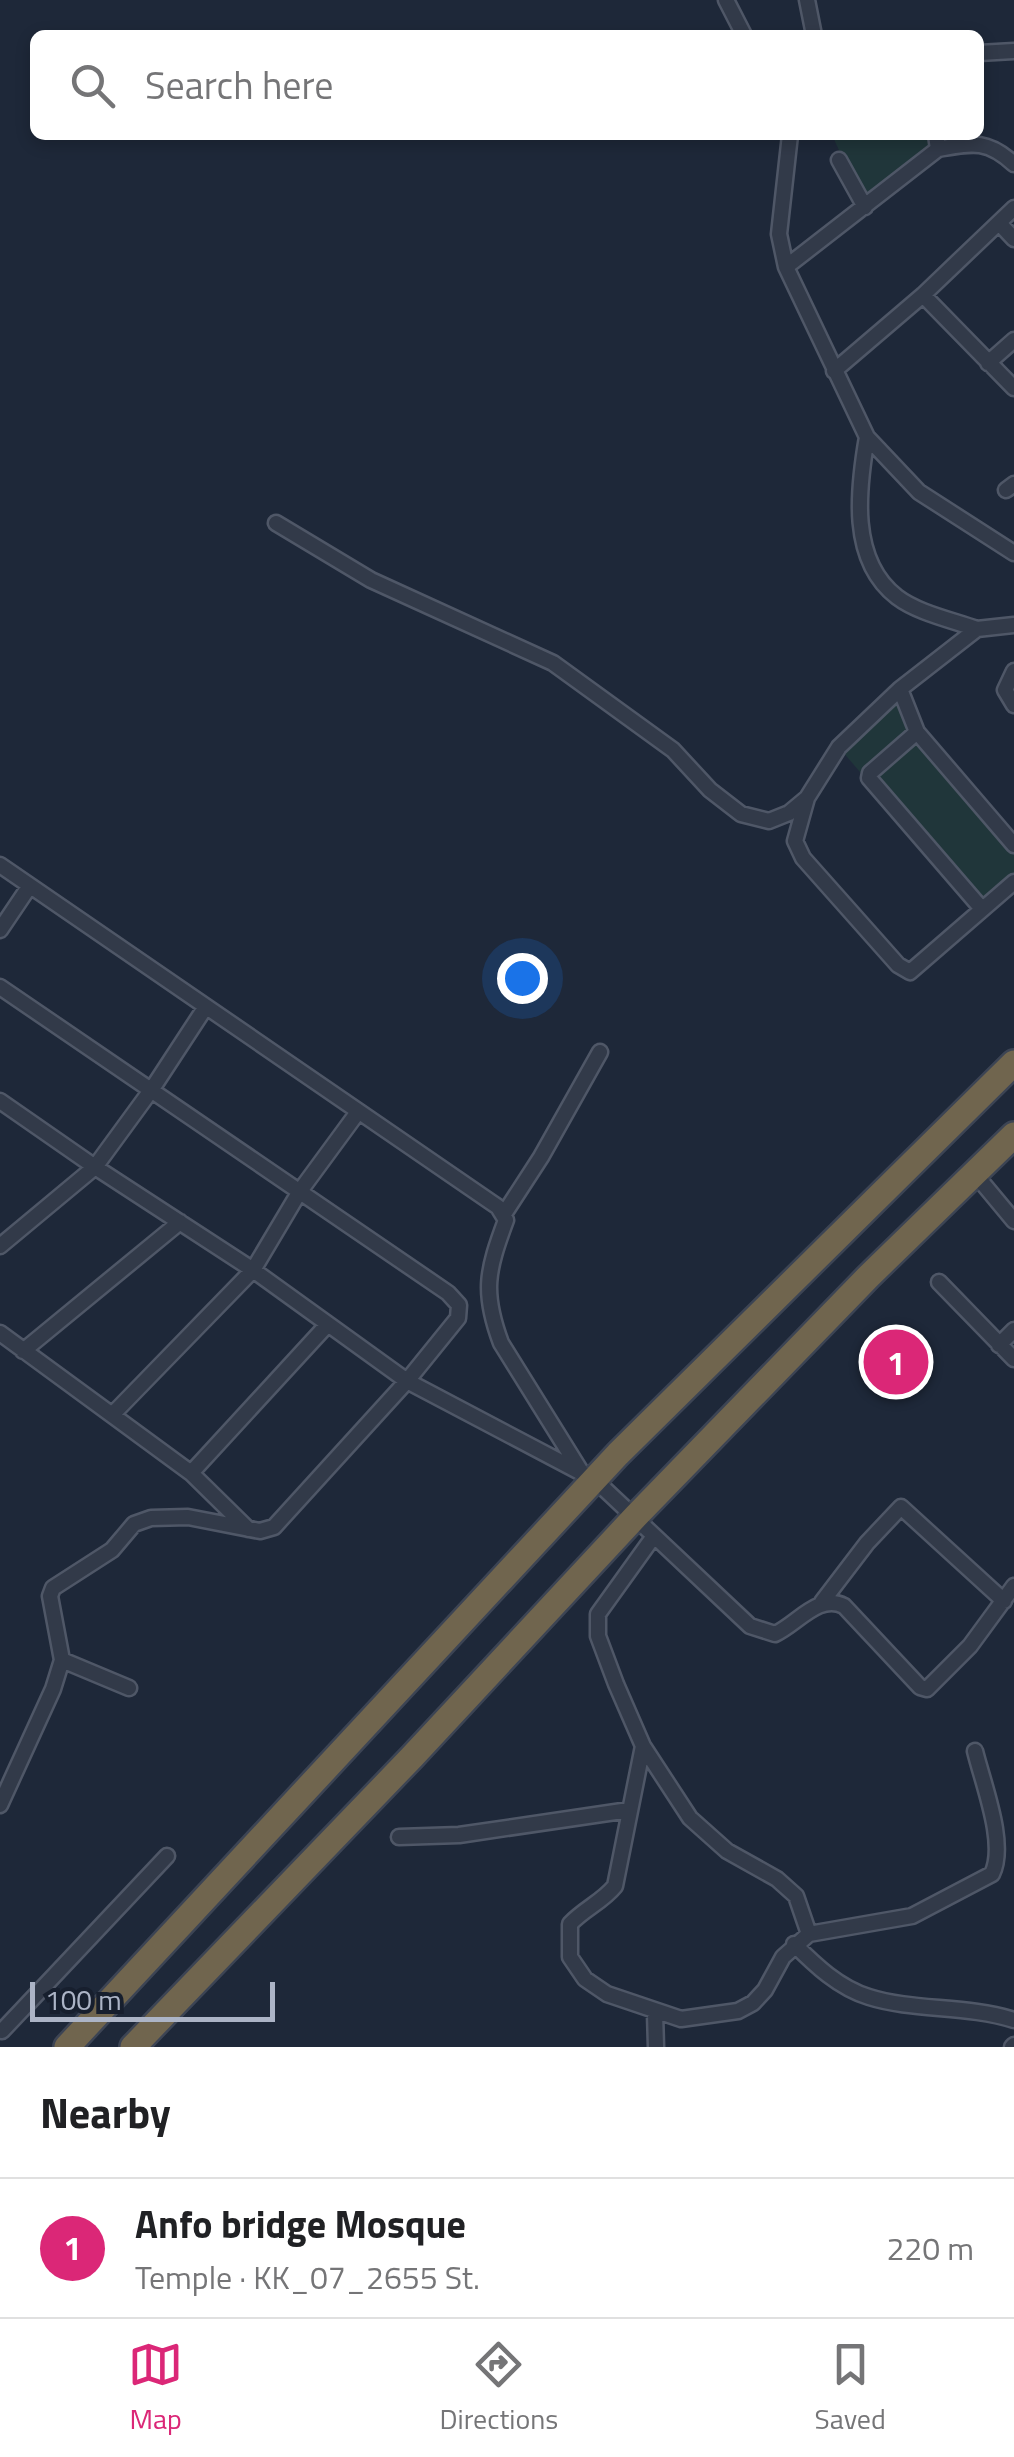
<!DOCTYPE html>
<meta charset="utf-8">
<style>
:root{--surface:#fff;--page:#f2f2f2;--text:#202124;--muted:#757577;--line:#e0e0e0;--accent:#db2777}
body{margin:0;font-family:"Titillium Web",sans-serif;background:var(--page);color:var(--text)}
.scale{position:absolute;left:30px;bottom:25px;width:245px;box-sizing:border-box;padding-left:10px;border:5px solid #acb4c6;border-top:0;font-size:28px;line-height:35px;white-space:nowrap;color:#acb4c6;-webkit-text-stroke:8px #171f2e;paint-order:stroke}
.you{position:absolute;left:522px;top:978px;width:35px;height:35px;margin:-25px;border:8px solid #fff;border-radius:50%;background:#1a73e8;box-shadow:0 0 0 15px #1a73e833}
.badge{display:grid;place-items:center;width:65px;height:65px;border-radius:50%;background:var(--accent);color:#fff;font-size:32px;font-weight:700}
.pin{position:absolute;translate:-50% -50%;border:5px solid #fff;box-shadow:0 2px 10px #0006}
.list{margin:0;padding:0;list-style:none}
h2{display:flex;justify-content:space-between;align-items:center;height:130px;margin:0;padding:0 40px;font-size:42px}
h2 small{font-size:32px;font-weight:400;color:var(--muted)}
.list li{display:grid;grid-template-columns:65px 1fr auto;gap:30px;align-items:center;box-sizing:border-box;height:140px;padding:0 40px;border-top:2px solid var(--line)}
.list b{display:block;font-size:38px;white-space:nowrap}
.list p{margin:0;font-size:32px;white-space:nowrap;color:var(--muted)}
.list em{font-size:32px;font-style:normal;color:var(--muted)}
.icon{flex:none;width:55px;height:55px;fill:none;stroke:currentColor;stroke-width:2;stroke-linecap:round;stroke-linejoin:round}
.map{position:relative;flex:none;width:1014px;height:2047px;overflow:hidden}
.search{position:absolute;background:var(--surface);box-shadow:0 5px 15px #0003;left:30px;right:30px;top:30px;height:110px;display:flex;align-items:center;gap:25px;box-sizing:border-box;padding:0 35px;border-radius:15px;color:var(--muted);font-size:38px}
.sheet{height:270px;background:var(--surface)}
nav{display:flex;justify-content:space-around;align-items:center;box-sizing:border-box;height:140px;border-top:2px solid var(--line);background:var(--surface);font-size:28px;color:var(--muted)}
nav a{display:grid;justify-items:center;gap:5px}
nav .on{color:var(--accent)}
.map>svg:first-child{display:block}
</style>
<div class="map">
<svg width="1014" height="2047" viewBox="0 0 1014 2047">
<rect width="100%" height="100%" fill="#1e2839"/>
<path fill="#20363a" d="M 832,135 L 936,135 L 938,149 L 865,207 Z
M 890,698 L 1014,846 L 1014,882 L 979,911 L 836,744 Z"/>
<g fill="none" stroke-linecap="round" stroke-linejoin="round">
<defs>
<path id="street" d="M 726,0 L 744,35
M 807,0 L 814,35
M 979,53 L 1014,51
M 790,135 L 779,234 L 786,267 L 867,437 L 919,492 L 1014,553
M 938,149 C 972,143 987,139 1014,164
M 839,160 L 865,207
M 999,223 L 1014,239
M 786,267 L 938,149 L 936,135
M 923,295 L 1014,388
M 988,363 L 1014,340
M 834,371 L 923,295 L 1014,208
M 867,437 C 858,489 849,560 897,597 C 918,613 952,620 977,629
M 1006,490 L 1014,484
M 276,523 L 371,580 L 553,663 L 673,750 L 710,790 L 741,814 L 769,821 L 789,813 L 807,798 L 839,747 L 900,689 L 977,629 L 1014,625
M 1014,671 L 1005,690 L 1014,705
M 900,689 L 917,732 L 1014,845
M 917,732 L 870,773 L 869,778 L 982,909
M 807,798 L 795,841 L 803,858 L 898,965 L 910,972 L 1014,882
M 0,865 L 498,1207 L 506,1220 C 487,1271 482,1292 501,1343 L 580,1470
M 0,930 L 29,887
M 0,987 L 448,1293 L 459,1305 L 458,1318 L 407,1381 L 274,1527 L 260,1531 L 188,1517 L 151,1518 L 134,1524 L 112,1550 L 53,1588 L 50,1596 L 62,1660 L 53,1689 L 0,1805
M 0,1101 L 95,1167 L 253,1270 L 407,1381 L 595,1480 L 750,1626 L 775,1634 C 797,1624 819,1593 844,1606 L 920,1687 L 927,1689 L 970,1646 L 1014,1586
M 975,1174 L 1014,1221
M 504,1214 L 541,1157 L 600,1052
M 0,1246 L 95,1167 L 152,1089 L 205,1008
M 939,1282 L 1014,1359
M 0,1333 L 112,1415 L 253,1270 L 300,1191 L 358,1112
M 999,1345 L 1014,1330
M 23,1351 L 180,1222
M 112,1415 L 191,1473 L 248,1529
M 191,1473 L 328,1324
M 654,1536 L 598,1614 L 598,1636 L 616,1684 L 643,1746 L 690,1818 L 727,1851 L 777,1879 L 796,1896 L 809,1934
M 822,1602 L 867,1543 L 901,1507 L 1004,1601
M 62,1660 L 129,1688
M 643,1746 L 615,1886 C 602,1902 584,1909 570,1924 L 570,1957 L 585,1979 L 607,1994 L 681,2019 L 738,2011 L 753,2003 L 765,1990 L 783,1957 L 809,1934 L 912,1916 L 992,1874 C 1007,1844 983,1784 975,1751
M 399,1837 L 459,1835 L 629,1810
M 794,1944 C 815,1965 839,1988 869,1997 C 913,2011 967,2005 1014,2020
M 655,2013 L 656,2047
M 2,2031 L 167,1856
M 1012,2047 L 1014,2045"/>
<path id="highway" d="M 67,2047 L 618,1454 L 1014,1063
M 133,2047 L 412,1757 L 636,1516 L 868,1277 L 1014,1135"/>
</defs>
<use href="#street" stroke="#4f5767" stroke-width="19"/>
<use href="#highway" stroke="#3c4454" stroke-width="30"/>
<use href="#street" stroke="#323a49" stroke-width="14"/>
<use href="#highway" stroke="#70654e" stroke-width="25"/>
</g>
</svg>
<div class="scale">100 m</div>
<div class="you"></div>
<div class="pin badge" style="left:896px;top:1362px">1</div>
<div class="search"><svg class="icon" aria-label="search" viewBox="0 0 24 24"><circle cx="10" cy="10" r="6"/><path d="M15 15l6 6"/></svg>Search here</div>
</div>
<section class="sheet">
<h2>Nearby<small></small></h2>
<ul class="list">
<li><span class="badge">1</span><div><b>Anfo bridge Mosque</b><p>Temple · KK_07_2655 St.</p></div><em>220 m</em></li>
</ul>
</section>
<nav>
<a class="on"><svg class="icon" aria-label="map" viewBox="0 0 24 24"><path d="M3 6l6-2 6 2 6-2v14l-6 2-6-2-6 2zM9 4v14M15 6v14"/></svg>Map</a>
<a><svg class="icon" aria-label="directions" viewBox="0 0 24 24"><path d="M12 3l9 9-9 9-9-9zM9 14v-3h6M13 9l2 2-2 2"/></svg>Directions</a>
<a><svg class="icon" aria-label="saved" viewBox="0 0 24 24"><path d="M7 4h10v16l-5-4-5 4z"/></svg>Saved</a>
</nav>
